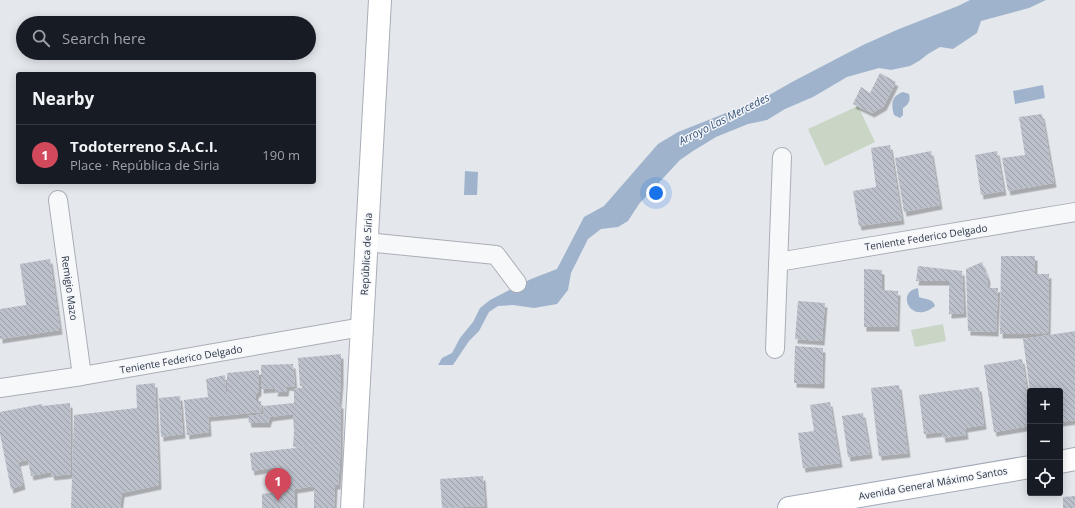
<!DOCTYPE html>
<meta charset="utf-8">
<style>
:root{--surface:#171b24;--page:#20242c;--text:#f1f3f6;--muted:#9ea1a6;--line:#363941;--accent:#d1495b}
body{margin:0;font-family:"Open Sans",sans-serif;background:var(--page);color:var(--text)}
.controls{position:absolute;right:12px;bottom:12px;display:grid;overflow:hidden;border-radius:4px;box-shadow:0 2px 10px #0003}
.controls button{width:36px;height:36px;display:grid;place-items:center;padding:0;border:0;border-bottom:1px solid var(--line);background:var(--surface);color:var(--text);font:20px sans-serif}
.you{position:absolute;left:656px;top:193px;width:14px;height:14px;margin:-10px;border:3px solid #fff;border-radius:50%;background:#1a73e8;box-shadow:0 0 0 6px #1a73e833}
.badge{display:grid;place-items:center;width:26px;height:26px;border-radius:50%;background:var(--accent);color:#fff;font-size:13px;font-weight:700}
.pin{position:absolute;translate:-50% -33px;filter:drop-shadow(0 1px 2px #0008)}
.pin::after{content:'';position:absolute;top:21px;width:14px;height:12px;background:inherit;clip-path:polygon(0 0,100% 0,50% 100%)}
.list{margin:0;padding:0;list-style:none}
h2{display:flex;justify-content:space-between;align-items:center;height:52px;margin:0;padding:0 16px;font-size:17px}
h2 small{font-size:13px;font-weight:400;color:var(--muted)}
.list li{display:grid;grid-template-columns:26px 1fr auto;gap:12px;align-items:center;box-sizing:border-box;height:60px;padding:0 16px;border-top:1px solid var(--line)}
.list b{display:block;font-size:15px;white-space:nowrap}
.list p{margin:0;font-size:13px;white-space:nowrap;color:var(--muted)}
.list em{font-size:13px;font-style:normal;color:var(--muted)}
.icon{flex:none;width:22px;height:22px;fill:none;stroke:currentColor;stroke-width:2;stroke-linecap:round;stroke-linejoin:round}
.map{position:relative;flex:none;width:1075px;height:508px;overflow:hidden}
.search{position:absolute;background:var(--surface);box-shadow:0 2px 10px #0003;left:16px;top:16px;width:300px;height:44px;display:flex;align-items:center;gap:10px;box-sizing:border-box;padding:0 14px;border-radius:22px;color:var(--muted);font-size:15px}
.panel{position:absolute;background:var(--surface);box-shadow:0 2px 10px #0003;left:16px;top:72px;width:300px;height:112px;border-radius:4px}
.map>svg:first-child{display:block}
</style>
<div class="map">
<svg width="1075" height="508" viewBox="0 0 1075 508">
<defs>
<pattern id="building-back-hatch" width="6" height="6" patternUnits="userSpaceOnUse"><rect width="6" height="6" fill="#bbc0ca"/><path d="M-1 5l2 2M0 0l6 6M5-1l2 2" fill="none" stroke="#989da6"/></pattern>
<filter id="shadow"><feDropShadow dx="2.5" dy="4.5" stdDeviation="0" flood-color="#0004"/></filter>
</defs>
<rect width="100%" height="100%" fill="#e4e7ec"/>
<path fill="#c9d6c5" d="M 858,106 L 875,142 L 825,166 L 808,129 Z
M 943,324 L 946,341 L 915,347 L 911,330 Z"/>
<path fill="#9fb4cc" d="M 970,0 L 1046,0 L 1029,8 L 981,21 L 977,33 L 953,49 L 940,47 L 928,54 L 919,61 L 910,66 L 891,70 L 879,68 L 847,77 L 813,97 L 785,109 L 767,120 L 748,124 L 716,137 L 693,151 L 680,160 L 639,204 L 628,221 L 618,227 L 601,229 L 588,239 L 571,273 L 568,290 L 557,304 L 534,308 L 513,305 L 498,306 L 489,312 L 479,331 L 469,341 L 453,365 L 438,365 L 442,358 L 452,353 L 460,338 L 473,322 L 480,308 L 490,300 L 531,279 L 557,269 L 584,217 L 604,206 L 658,144 L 678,132 L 764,98 L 792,82 L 863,45 L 899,29 L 958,6 Z
M 1043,85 L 1045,98 L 1015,104 L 1013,91 Z
M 903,92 L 909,94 C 911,101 908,105 903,108 L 903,115 L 900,118 L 894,115 C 891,105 891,96 903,92 Z
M 465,171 L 478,172 L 477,195 L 464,195 Z
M 918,288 L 919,297 C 926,300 933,298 935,306 C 911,326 895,292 918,288 Z"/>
<path fill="url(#building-back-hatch)" filter="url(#shadow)" d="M 880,73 L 896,82 L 884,106 L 872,113 L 853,104 L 861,87 L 870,93 Z
M 1042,114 L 1054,183 L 1008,191 L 1002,158 L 1025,155 L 1019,117 Z
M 890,145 L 902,220 L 859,226 L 853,191 L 876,187 L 871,148 Z
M 931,151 L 940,205 L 904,212 L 895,158 Z
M 997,151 L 1004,191 L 981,195 L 975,155 Z
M 1001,256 L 1035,256 L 1035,274 L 1049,274 L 1048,334 L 1000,334 Z
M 50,259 L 60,330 L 0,339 L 0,309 L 26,305 L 20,264 Z
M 982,262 L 988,278 L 987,288 L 998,288 L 996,332 L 968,331 L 966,269 Z
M 918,266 L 962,271 L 964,313 L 949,314 L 949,281 L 916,281 Z
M 864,269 L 882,270 L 882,290 L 898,291 L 897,327 L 864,327 Z
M 798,301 L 825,303 L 822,341 L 795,339 Z
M 1075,331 L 1075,420 L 1060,422 L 1060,391 L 1030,391 L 1023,339 Z
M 795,346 L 823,348 L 822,384 L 794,383 Z
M 341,354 L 341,381 L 339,404 L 341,404 L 340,461 L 338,485 L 335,485 L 334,508 L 314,508 L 314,486 L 295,489 L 295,508 L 262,508 L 262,494 L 291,490 L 280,490 L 277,467 L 252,471 L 250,453 L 332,444 L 293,447 L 294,432 L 293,414 L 270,417 L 268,423 L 249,423 L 248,416 L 264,414 L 264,406 L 294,403 L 294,389 L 319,384 L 300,386 L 298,358 Z
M 1022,359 L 1030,409 L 1030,426 L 994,432 L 984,365 Z
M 293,364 L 295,387 L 287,386 L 286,392 L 275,392 L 276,388 L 261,389 L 261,365 Z
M 259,370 L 259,391 L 256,394 L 256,401 L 261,401 L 262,412 L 208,417 L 209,432 L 187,435 L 184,400 L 208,397 L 206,379 L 225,375 L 227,408 L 227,373 Z
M 155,383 L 159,485 L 122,493 L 120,508 L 71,508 L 74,415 L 137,408 L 136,385 Z
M 899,385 L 908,453 L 879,456 L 871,388 Z
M 979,387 L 984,425 L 965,428 L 966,435 L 943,438 L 942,432 L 924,434 L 919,395 Z
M 180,396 L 183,434 L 161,437 L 159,398 Z
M 830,402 L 840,463 L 803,468 L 798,433 L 814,431 L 810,405 Z
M 70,403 L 71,474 L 52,476 L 51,472 L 31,476 L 28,460 L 18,462 L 23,485 L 11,489 L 0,434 L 0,412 L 42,404 L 42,406 Z
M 863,413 L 870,454 L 848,457 L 842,416 Z
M 483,476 L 485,506 L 442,508 L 440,479 Z
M 1075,496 L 1075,508 L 1063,508 L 1063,497 Z"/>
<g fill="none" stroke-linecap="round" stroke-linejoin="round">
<defs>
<path id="street" d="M 58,200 L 82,376
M 366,242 L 496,255 L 517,283
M 778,262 L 1075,212
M 775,349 L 782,157
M 0,388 L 82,376 L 362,327"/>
<path id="secondary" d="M 352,508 L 380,0"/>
<path id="primary" d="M 1060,462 L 1075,459
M 789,508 L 1030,467"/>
</defs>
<use href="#street" stroke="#a9aeb7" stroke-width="20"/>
<use href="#secondary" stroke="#a9aeb7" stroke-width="24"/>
<use href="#primary" stroke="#a3abb8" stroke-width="24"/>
<use href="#street" stroke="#f7f8fa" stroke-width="18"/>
<use href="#secondary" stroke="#fff" stroke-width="22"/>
<use href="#primary" stroke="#fff" stroke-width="22"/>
</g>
<g text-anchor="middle" stroke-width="3" stroke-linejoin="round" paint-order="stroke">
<g font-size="10" fill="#2b3445" stroke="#f4f6f9">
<text transform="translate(926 237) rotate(-9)" y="4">Teniente Federico Delgado</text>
<text transform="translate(366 254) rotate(-87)" y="4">República de Siria</text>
<text transform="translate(70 288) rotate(82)" y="4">Remigio Mazo</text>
<text transform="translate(181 359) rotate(-10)" y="4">Teniente Federico Delgado</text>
<text transform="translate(933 483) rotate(-10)" y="4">Avenida General Máximo Santos</text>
</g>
<g font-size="11" font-style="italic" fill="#34527a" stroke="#f4f6f9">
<text transform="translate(724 119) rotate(-27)" y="4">Arroyo Las Mercedes</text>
</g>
</g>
</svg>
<div class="controls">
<button>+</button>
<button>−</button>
<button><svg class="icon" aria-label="locate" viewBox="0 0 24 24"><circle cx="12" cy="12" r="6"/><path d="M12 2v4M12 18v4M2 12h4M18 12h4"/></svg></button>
</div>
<div class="you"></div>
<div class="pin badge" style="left:278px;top:501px">1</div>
<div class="search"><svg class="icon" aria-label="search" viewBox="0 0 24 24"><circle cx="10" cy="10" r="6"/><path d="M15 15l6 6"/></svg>Search here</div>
<section class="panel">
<h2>Nearby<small></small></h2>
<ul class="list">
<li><span class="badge">1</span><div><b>Todoterreno S.A.C.I.</b><p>Place · República de Siria</p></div><em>190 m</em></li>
</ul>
</section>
</div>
